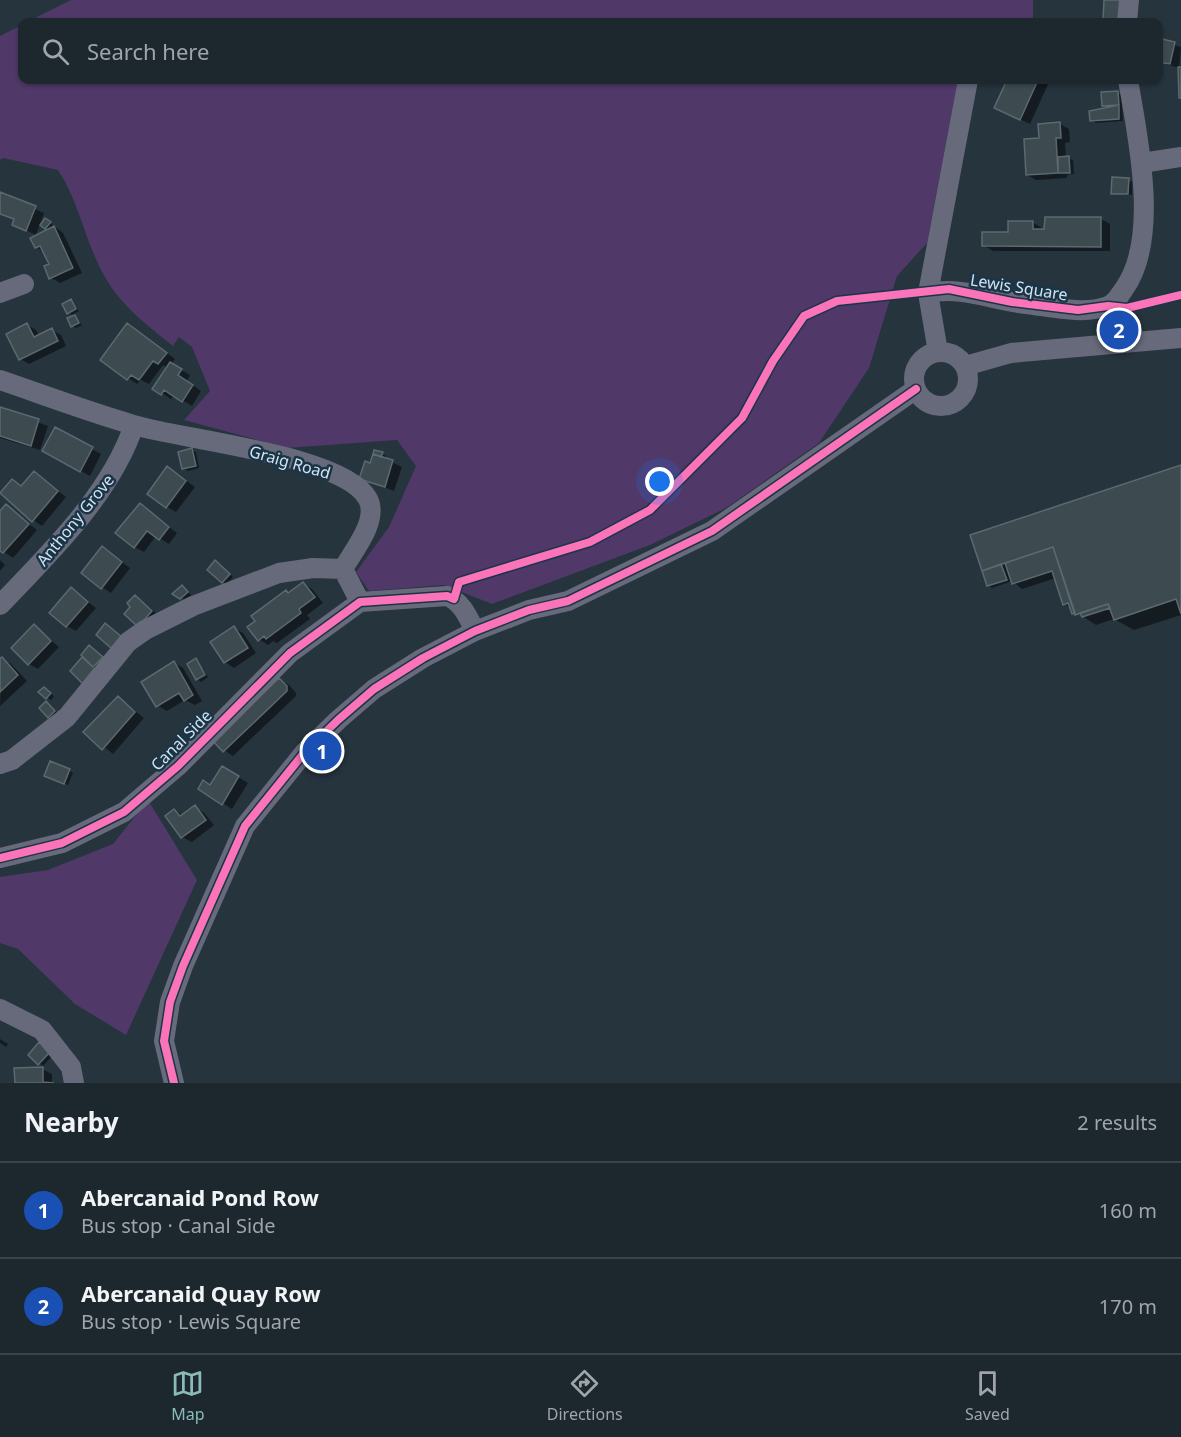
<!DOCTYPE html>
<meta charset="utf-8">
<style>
:root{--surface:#1c272e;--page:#29333a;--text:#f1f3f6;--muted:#a0a5aa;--line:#3a444a;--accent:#8bbbb9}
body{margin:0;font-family:"Noto Sans",sans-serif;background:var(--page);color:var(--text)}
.you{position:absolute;left:660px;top:482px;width:21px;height:21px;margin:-15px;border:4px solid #fff;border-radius:50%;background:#1a73e8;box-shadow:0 0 0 9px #1a73e833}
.badge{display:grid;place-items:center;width:39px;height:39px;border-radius:50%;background:var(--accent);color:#fff;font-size:20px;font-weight:700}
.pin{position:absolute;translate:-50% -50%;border:3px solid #fff;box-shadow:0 2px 6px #0006}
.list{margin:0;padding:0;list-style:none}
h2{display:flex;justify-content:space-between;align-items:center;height:78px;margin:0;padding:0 24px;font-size:26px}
h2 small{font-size:20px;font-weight:400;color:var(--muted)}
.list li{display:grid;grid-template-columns:39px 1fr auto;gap:18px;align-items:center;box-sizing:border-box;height:96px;padding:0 24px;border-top:2px solid var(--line)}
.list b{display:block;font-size:22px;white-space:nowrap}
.list p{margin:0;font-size:20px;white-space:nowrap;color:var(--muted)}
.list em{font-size:20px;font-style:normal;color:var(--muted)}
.icon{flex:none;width:33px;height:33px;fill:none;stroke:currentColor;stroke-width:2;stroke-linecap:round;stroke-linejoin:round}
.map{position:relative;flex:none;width:1181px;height:1083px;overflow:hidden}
.search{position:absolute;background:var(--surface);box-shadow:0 2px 4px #0004;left:18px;right:18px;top:18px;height:66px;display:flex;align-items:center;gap:15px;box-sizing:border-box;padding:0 21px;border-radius:12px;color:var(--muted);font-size:22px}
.sheet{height:270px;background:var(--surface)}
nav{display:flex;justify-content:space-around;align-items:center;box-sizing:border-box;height:84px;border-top:2px solid var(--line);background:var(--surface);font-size:16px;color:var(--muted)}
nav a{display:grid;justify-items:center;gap:3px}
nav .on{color:var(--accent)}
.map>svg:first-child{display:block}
</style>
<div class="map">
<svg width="1181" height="1083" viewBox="0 0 1181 1083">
<rect width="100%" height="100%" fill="#26343e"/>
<path fill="#503868" d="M 71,0 L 1033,0 L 1033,22 L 27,22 Z
M 22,25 L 22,80 L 958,80 L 927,243 L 897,276 L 869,368 L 819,443 L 726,508 L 650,545 L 492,604 L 444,585 L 369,591 L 356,572 L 389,527 L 416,466 L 397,440 L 287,448 L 184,420 L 210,391 L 192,347 L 179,337 L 173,346 C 147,325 122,307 105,277 C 85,243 80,203 58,170 L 3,158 L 0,160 L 0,36 Z
M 148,800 L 197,880 L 126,1035 L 75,1004 L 18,949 L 0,943 L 0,877 L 48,870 L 113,844 Z"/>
<path fill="#0007" d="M 1158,40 L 1181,47 L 1179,68 L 1158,62 Z
M 1008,80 L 1050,80 L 1030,124 L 996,108 Z
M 1117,93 L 1121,95 L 1123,121 L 1096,123 L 1091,120 L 1104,111 L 1103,94 Z
M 1060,124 L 1069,129 L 1070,142 L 1065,143 L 1066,158 L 1073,160 L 1074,174 L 1067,175 L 1067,178 L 1036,180 L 1027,175 L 1040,140 Z
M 1128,180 L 1132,182 L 1132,195 L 1112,193 Z
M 0,194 L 44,213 L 36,235 L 13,224 L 15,220 L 0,214 Z
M 1101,219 L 1110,224 L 1110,251 L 993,251 L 983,245 L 1032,222 L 1042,228 L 1042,231 Z
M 46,220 L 63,233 L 82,273 L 60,283 L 51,278 L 51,265 L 45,253 L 36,247 L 49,230 L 42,225 Z
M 71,301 L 79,311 L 72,315 L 68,312 Z
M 75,317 L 82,325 L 76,328 L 72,326 Z
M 27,325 L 36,330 L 39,336 L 51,330 L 61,335 L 66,346 L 29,364 L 20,359 Z
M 137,331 L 175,359 L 171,364 L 190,375 L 187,381 L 201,391 L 192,406 L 174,395 L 171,399 L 154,388 L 168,368 L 163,365 L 149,384 L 141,380 L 137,384 L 102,360 Z
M 0,409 L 48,426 L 40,450 L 0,438 Z
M 55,429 L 101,454 L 90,476 L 44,451 Z
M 192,450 L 196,452 L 199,468 L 188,471 L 183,468 Z
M 382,454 L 386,456 L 385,459 L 402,467 L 394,491 L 361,478 Z
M 1181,466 L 1181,615 L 1134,630 L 1114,619 L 1096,625 L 1064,604 L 1056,578 L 1022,589 L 1012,581 L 992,588 L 988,585 L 972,536 Z
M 34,472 L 66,497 L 42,526 L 33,520 L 12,481 L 22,486 Z
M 177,474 L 195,487 L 176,512 L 167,507 Z
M 140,505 L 177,533 L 169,544 L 156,536 L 144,552 L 134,547 Z
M 6,506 L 37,530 L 13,558 L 0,549 L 0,513 Z
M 111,554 L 130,568 L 111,593 L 102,587 Z
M 0,560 L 5,565 L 0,571 Z
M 219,564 L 233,577 L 227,584 L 223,582 Z
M 303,584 L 312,589 L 323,603 L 307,615 L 310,619 L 277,643 L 273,641 L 268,645 L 259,639 L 289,594 Z
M 182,586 L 191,595 L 185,600 L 174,593 Z
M 71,589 L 96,608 L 76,631 L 67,626 Z
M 135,597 L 161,617 L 149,631 L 132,607 Z
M 34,626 L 59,647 L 38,669 L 29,664 Z
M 234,628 L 243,633 L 256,653 L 234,668 L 225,662 Z
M 90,647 L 106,660 L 97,670 L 72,670 Z
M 2,659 L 11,664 L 27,681 L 0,706 Z
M 196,660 L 208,677 L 201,682 L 197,679 Z
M 174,663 L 183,668 L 202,701 L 195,705 L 185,700 L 167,711 L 158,706 Z
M 279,679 L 289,685 L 296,693 L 296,696 L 233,756 L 224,750 Z
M 49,692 L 54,696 L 51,700 L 46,697 Z
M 119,698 L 144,718 L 113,754 L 86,732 Z
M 46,703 L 59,714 L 53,719 L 49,717 Z
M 223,768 L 248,783 L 232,809 L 200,789 L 211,786 Z
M 69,770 L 73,773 L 68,785 L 50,777 Z
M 195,807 L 204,813 L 214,825 L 192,842 L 182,837 L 175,810 L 184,816 Z
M 0,1039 L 8,1044 L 6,1047 L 0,1043 Z
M 44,1046 L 53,1055 L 43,1066 L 30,1055 Z
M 42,1069 L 52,1074 L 52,1083 L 54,1083 L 16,1083 Z"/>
<path fill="#3d4b50" stroke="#5b6970" stroke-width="1.5" d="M 1104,0 L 1120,0 L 1119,21 L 1103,20 Z
M 1158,38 L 1175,42 L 1170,64 L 1158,62 Z
M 1178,67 L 1181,67 L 1181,98 L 1179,98 Z
M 1007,80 L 1038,80 L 1020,120 L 994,108 Z
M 1118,91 L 1119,105 L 1102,106 L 1101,92 Z
M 1119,105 L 1119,119 L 1090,121 L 1089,111 Z
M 1060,122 L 1061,138 L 1056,138 L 1058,173 L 1026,175 L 1024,139 L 1039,138 L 1038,124 Z
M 1069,156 L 1070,173 L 1058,173 L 1058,157 Z
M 1112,177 L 1129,178 L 1128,194 L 1111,194 Z
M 0,192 L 36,206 L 26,231 L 12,225 L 14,219 L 0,214 Z
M 1045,217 L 1101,217 L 1101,247 L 982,246 L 982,232 L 1008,232 L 1008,221 L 1033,221 L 1033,229 L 1044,229 Z
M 45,218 L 51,222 L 45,229 L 40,225 Z
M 54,226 L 73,268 L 49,279 L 44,266 L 49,264 L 40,246 L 35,248 L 30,238 Z
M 71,299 L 76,309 L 67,314 L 62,304 Z
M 75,315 L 79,323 L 71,327 L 67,318 Z
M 27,323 L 34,337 L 52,328 L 58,341 L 19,360 L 6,334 Z
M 127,323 L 167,353 L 158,364 L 153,361 L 139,380 L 131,375 L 127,380 L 100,360 Z
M 170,362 L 182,369 L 178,375 L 193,385 L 182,402 L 164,390 L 161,395 L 152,389 Z
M 0,407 L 39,419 L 31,446 L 0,436 Z
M 55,427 L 93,447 L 80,472 L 42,451 Z
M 192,448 L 196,466 L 182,469 L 178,452 Z
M 374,450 L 383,452 L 381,457 L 373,454 Z
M 373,454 L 393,460 L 385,487 L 359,479 L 365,461 L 370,463 Z
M 1181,465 L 1181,614 L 1176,599 L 1114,620 L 1108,604 L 1075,615 L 1053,547 L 982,571 L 970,535 Z
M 167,466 L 186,481 L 166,508 L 147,494 Z
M 34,471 L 58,491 L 32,522 L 0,493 L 12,479 L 21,486 Z
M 140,503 L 169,527 L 159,540 L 147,531 L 134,548 L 115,533 Z
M 6,504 L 29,524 L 3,553 L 0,551 L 0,511 Z
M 102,546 L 122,562 L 101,589 L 81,573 Z
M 1053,547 L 1075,613 L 1072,614 L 1068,603 L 1063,605 L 1052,571 L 1012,584 L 1005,563 Z
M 215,560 L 230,574 L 222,583 L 207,570 Z
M 1001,564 L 1007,580 L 987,586 L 982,571 Z
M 303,582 L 315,597 L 299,609 L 301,613 L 266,639 L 264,636 L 258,641 L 247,627 L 255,621 L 251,616 L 286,590 L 288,593 Z
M 182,585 L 188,592 L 180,599 L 172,594 Z
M 71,587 L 88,602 L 66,627 L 49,613 Z
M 135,595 L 152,611 L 138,627 L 124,614 L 130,607 L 127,603 Z
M 1108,604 L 1110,608 L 1082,617 L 1080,613 Z
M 105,623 L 122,637 L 112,649 L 96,635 Z
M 34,624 L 51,641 L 28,665 L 11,648 Z
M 234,626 L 248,648 L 224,663 L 210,642 Z
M 89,645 L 103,657 L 93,667 L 81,655 Z
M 2,657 L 18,675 L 0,692 L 0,658 Z
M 82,657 L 96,670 L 83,684 L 70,671 Z
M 196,658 L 205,675 L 196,680 L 187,664 Z
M 174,661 L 193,695 L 184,701 L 179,693 L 156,707 L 141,682 Z
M 279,678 L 287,686 L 287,691 L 223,752 L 213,741 Z
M 44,687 L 51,693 L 46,699 L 38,692 Z
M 118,696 L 135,712 L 102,750 L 83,732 Z
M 46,701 L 55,711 L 48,718 L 39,708 Z
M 50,761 L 70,769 L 64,784 L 44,776 Z
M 222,766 L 239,776 L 222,805 L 198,789 L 203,780 L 210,785 Z
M 195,805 L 206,820 L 181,838 L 165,816 L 174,809 L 180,816 Z
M 39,1042 L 50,1052 L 38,1065 L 28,1055 Z
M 43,1067 L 43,1082 L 54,1083 L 15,1083 L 14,1068 Z"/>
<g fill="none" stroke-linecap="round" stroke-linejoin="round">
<path stroke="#666a7b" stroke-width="20" d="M 1127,22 L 1129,0
M 1142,163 L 1181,157
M 0,293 L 24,284
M 928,293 C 962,286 991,300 1026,304 C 1051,307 1084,315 1108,306 C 1116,303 1119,296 1124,289 C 1160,239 1138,138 1128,80
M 938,352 L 928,293 L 968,80
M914 379a27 27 0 1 1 54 0a27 27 0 1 1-54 0Z
M 965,366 L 1011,353 L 1181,338
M 0,380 C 44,395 89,412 134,425 C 183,440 345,455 368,499 C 379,521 353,551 343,569 L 360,602
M 360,602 L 447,596 C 462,602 468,617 475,631
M 0,605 C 49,554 111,494 134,425
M 0,764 L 12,760 L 67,717 L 128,642 L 145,630 L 193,606 L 279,573 L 313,568 L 343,569
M 0,858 L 62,843 L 124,812 L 178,766 L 290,653 L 360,602
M 0,1009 L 42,1030 L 71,1067 L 74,1083
M 174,1083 L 164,1041 L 170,1002 L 183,966 L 245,826 L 304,753 L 338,720 L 374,689 L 423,658 L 475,631 L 529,610 L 568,601 L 712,531 L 916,389"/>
<defs>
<path id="cycleway" d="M 0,858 L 62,843 L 124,812 L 178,766 L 290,653 L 360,602 L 447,596 L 454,599 L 459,582 L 590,542 L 650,510 L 742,418 L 773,361 L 804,316 L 837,301 L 949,289 L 1012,302 L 1078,310 L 1108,306 L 1127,308 L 1181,295
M 174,1083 L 164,1041 L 170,1002 L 183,966 L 245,826 L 304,753 L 338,720 L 374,689 L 423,658 L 475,631 L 529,610 L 568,601 L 712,531 L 916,389"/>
</defs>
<use href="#cycleway" stroke="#1b3548" stroke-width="11"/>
<use href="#cycleway" stroke="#fb73b8" stroke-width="8"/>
</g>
<g text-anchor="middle" stroke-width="5" stroke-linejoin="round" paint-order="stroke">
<g font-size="16" fill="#d3e2ef" stroke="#1b3548">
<text transform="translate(1019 287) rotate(9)" y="6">Lewis Square</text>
<text transform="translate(290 462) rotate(16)" y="6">Graig Road</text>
<text transform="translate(75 520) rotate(-51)" y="6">Anthony Grove</text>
<text transform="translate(181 740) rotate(-45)" y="6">Canal Side</text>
</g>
</g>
</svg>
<div class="you"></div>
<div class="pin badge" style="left:322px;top:751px;background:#1a4fb4">1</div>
<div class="pin badge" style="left:1119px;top:330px;background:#1a4fb4">2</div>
<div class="search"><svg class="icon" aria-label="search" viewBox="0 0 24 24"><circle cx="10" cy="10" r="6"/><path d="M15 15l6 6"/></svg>Search here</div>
</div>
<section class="sheet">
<h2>Nearby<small>2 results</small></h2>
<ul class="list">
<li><span class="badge" style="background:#1a4fb4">1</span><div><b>Abercanaid Pond Row</b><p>Bus stop · Canal Side</p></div><em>160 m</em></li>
<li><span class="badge" style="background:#1a4fb4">2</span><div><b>Abercanaid Quay Row</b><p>Bus stop · Lewis Square</p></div><em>170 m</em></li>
</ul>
</section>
<nav>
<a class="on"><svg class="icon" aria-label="map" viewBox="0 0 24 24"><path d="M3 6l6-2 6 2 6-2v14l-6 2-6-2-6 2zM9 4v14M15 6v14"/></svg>Map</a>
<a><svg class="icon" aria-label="directions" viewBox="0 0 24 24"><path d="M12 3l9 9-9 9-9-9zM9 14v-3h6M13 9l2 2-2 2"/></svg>Directions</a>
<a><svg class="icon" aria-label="saved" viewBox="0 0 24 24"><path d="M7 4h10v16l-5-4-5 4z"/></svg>Saved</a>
</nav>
